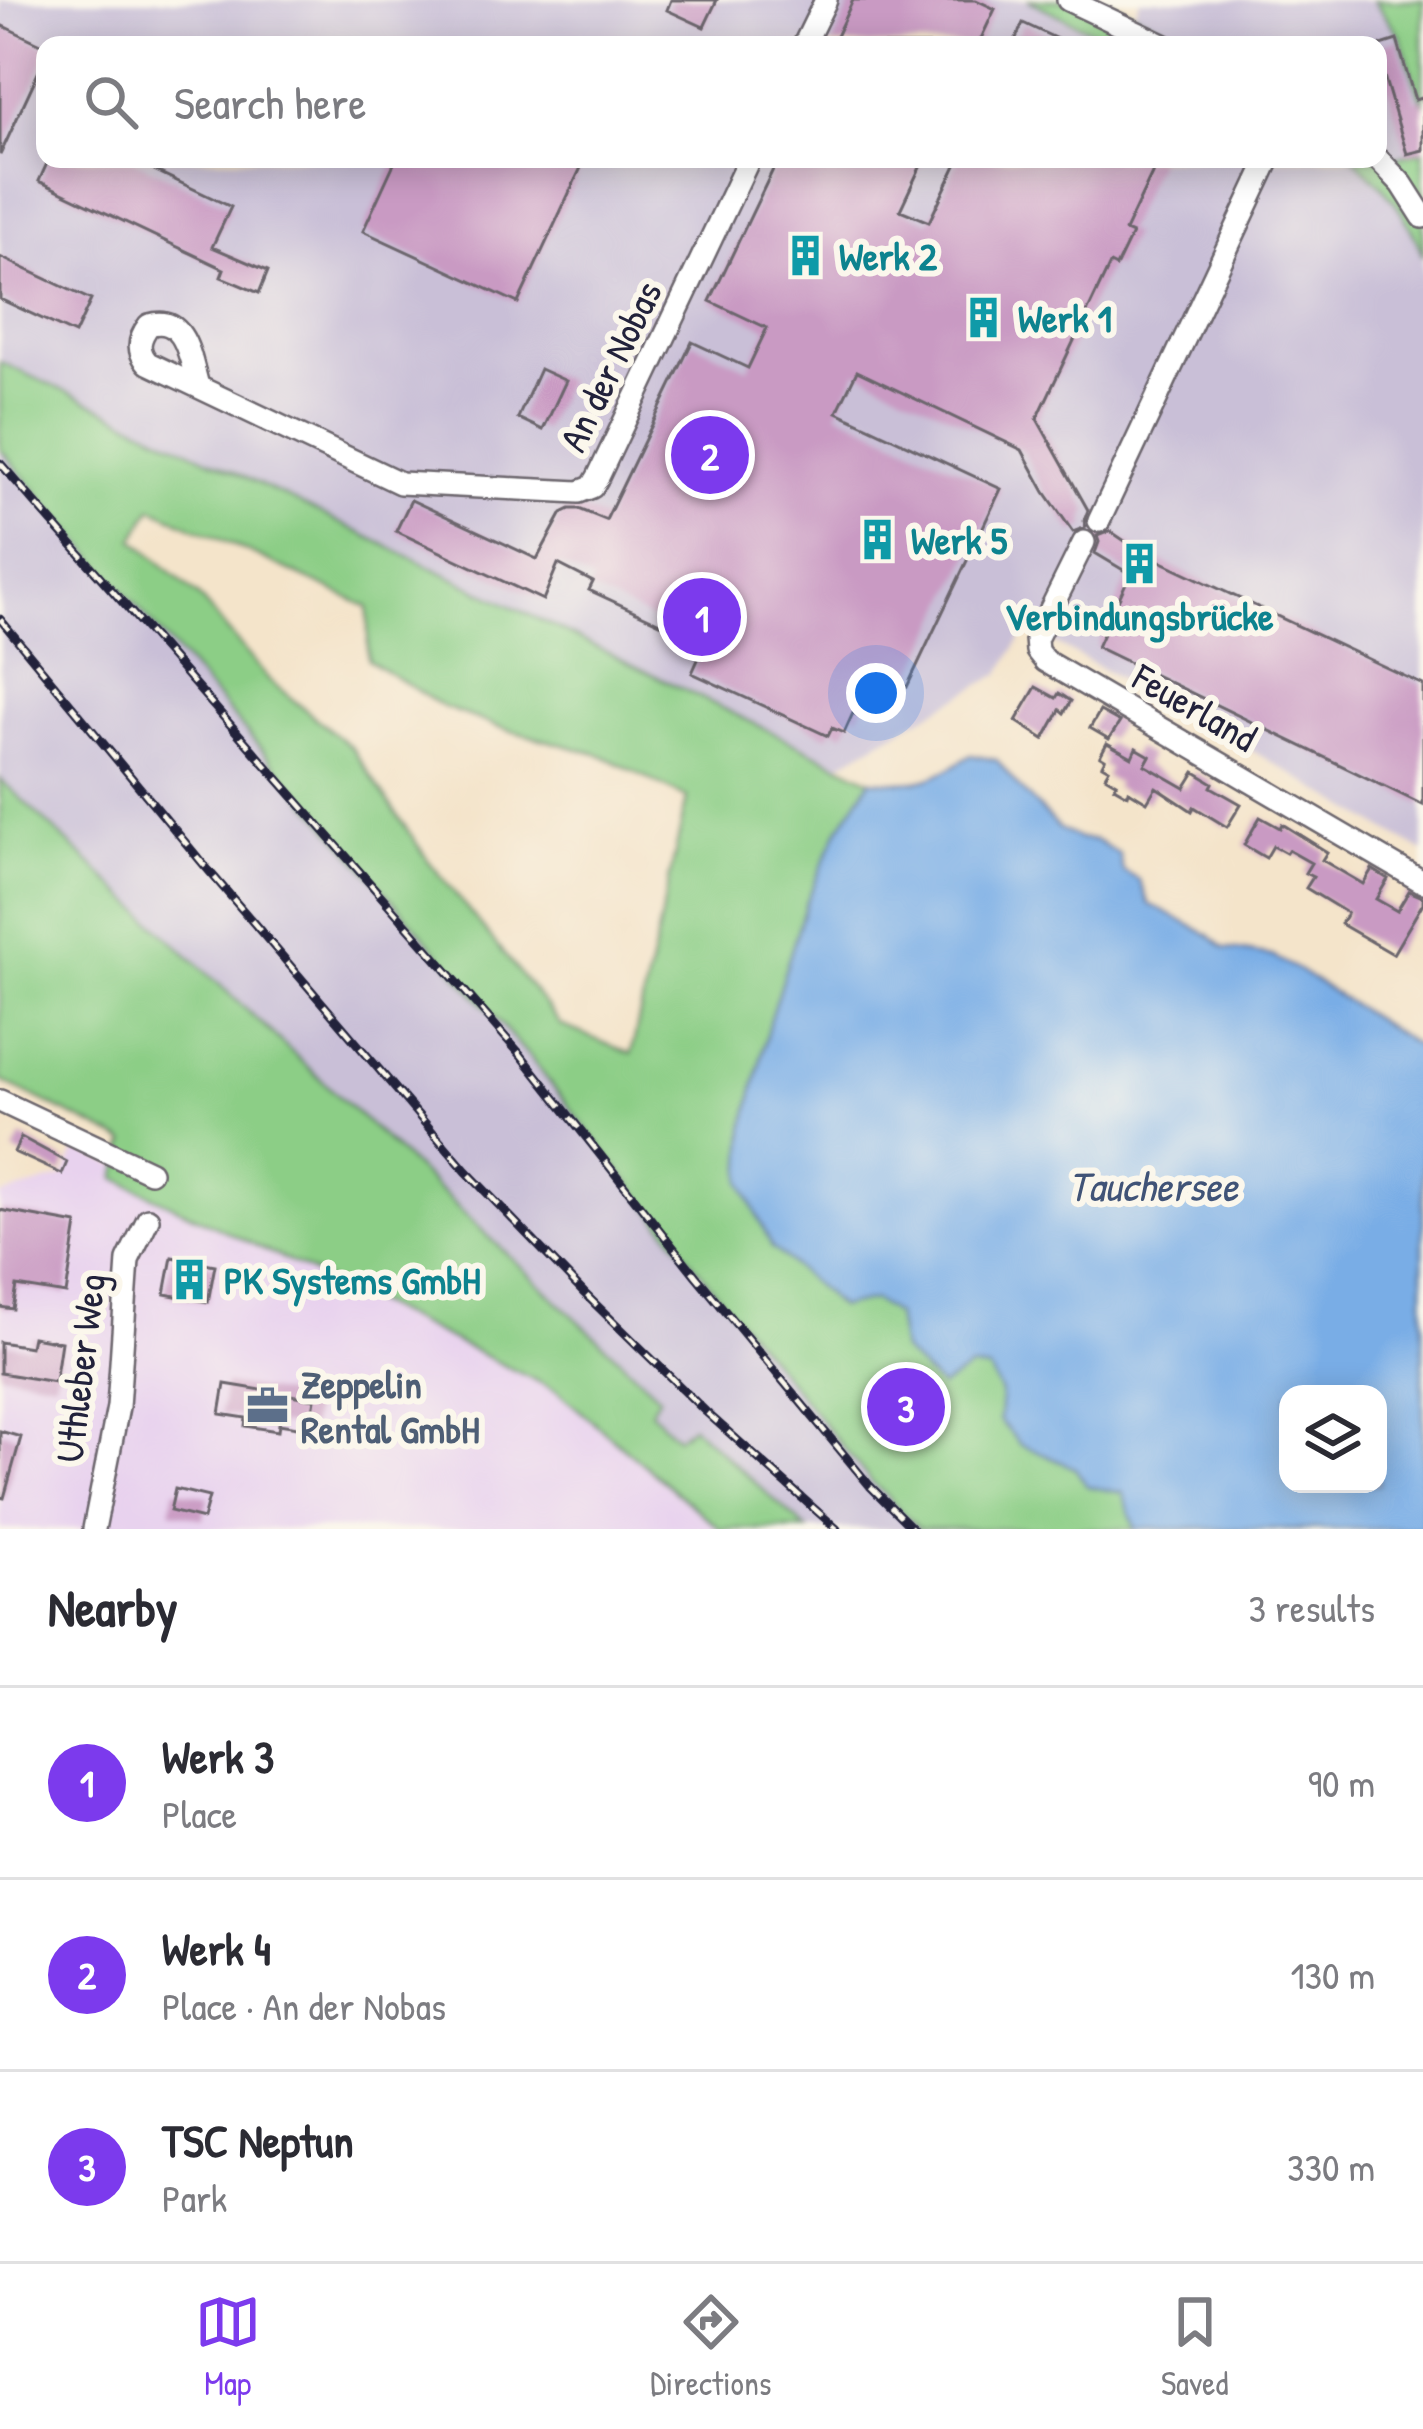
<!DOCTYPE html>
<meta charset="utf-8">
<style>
:root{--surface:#fff;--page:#f7f7f7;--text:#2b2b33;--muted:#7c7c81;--line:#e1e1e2;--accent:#7c3aed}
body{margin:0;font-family:"Patrick Hand",sans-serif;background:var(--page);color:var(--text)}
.controls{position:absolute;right:36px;bottom:36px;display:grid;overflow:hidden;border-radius:24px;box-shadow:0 6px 30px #0003}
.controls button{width:108px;height:108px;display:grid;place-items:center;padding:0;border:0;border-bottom:3px solid var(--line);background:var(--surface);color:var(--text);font:60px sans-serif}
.you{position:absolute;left:876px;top:693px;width:42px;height:42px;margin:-30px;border:9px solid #fff;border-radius:50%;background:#1a73e8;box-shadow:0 0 0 18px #1a73e833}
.badge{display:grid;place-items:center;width:78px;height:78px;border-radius:50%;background:var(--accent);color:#fff;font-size:39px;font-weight:700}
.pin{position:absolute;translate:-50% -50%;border:6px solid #fff;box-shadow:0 3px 12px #0006}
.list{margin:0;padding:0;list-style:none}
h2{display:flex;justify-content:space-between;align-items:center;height:156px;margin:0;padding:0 48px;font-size:51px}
h2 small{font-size:39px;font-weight:400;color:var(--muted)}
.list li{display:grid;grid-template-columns:78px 1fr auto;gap:36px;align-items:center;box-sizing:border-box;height:192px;padding:0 48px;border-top:3px solid var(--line)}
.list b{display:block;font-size:45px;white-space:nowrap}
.list p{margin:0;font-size:39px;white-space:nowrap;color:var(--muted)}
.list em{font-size:39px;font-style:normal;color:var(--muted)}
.icon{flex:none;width:66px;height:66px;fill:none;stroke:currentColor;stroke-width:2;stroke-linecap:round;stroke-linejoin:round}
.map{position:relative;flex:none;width:1423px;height:1529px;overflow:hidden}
.search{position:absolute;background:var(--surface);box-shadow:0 6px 30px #0003;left:36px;right:36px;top:36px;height:132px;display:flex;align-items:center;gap:30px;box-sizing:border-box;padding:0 42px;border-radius:24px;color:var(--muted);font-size:45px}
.sheet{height:732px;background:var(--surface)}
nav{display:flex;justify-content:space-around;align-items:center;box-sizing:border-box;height:168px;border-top:3px solid var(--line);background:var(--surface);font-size:33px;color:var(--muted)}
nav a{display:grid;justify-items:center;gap:6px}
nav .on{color:var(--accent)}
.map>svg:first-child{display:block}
</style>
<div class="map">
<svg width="1423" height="1529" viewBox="0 0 1423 1529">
<rect width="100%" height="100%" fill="#fbf7ec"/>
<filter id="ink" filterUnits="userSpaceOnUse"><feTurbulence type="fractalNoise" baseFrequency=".00833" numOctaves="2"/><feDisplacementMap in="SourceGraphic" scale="24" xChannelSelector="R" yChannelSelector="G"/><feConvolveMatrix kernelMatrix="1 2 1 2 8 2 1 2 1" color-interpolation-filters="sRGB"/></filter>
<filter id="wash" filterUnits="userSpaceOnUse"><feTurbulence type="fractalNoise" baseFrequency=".004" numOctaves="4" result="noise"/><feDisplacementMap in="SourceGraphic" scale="48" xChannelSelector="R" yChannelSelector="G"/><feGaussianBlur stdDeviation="2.7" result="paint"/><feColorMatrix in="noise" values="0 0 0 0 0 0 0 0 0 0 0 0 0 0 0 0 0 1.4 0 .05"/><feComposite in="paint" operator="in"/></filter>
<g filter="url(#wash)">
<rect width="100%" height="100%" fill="#f4e4ca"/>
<path fill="#e8d2ee" d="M 76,1150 L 119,1166 L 117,1179 L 557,1391 L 720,1529 L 0,1529 L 0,1196 L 63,1177 Z"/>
<path fill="#c9bfd7" d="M 0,0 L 1028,0 L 1122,45 L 45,45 L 45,159 L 1354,159 L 1384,187 L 1411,224 L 1423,256 L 1423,852 L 1260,755 L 1027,628 L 1000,674 L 839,764 L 106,410 L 0,362 Z
M 1140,0 L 1374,0 L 1400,36 L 1421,98 L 1423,150 L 1390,159 L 1378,145 L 1378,45 L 1201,45 L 1134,13 Z
M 0,449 L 531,1059 L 737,1318 L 869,1479 L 919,1529 L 807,1529 L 692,1426 L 678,1438 L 650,1410 L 659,1396 L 0,779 Z"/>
<path fill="#8cce86" stroke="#577860" stroke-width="3" fill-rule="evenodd" d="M 1028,0 L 1107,0 L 1201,45 L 1122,45 Z
M 1374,0 L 1423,0 L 1423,106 L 1400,36 Z
M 1378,145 L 1390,159 L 1423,150 L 1423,256 C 1407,213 1387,189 1354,159 L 1378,159 Z
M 0,362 L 106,410 L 871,780 L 838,830 L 806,903 L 770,1019 L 745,1128 L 772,1247 L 839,1307 L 873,1300 L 896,1315 L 902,1351 L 989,1370 L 1002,1393 L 1020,1444 L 1075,1468 L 1088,1486 L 1123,1493 L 1136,1529 L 919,1529 L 869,1479 L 737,1318 L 531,1059 L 0,449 ZM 152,508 L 368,607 L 368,660 L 443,707 L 508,730 L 601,755 L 687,798 L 631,1054 L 561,1025 L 428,860 L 351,747 L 270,681 L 198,596 L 134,539 Z
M 0,779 L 659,1396 L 650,1411 L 677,1437 L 692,1426 L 807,1529 L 720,1529 L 557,1391 L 116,1178 L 126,1142 L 0,1080 Z"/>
<path fill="#79ade6" stroke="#4e6890" stroke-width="3" fill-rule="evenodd" d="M 971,755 L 997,760 L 1017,785 L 1058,828 L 1079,839 L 1095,840 L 1119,854 L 1123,871 L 1139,880 L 1149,904 L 1209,935 L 1224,948 L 1272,956 L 1298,970 L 1423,1050 L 1423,1529 L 1136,1529 L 1123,1493 L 1087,1486 L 1075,1468 L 1020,1444 L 999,1420 L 1001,1393 L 989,1370 L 970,1368 L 941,1387 L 902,1351 L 896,1315 L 873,1300 L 840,1307 L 772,1247 L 742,1182 L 745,1128 L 770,1019 L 806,903 L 838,830 L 871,780 C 922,784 928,783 971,755 ZM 1288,1394 L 1378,1394 L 1378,1484 L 1288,1484 Z"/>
<g id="blocks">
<path fill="#c99ac3" d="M 671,0 L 717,0 L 704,27 L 667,10 Z
M 853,0 L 976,0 L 995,9 L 978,45 L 832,45 Z
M 1023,23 L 1070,45 L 1013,45 Z
M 3,26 L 45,46 L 45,58 L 0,155 L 0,33 Z
M 1397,40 L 1415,100 L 1421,98 L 1423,106 L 1423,150 L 1407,154 L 1378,56 L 1378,46 Z
M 49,159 L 131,159 L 231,207 L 212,247 L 268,271 L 259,293 L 221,277 L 224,269 L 39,181 Z
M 396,159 L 585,159 L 518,303 L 363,231 Z
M 778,159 L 924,159 L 900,210 L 929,222 L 959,159 L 1159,159 L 1125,231 L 1132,234 L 1116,267 L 1110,264 L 1037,419 L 1088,510 L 1084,521 L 1086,527 L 1073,532 L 1045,492 L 1022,450 L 857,371 L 837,412 L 1001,489 L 907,687 L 878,674 L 859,716 L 853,713 L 844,733 L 832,728 L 828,736 L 692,673 L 705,644 L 589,590 L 593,582 L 558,564 L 543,600 L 396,531 L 411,500 L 537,559 L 562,513 L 570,509 L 579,509 L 606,520 L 692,342 L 748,368 L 767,328 L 710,301 Z
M 0,257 L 91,300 L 75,334 L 0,299 Z
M 540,369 L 566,381 L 543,430 L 518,418 Z
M 1110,531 L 1141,552 L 1423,685 L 1423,805 L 1097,647 L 1130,574 L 1095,553 L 1099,542 L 1097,536 Z
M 1036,687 L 1056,698 L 1059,693 L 1071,701 L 1064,713 L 1060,710 L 1044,739 L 1016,721 Z
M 1100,711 L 1120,722 L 1109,739 L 1090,728 Z
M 1107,743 L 1132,757 L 1136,748 L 1150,756 L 1145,765 L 1185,788 L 1195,772 L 1213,783 L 1211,787 L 1241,804 L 1227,827 L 1194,807 L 1192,811 L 1156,787 L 1147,802 L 1129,791 L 1128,795 L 1114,787 L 1117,783 L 1105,776 L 1109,769 L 1102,765 L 1105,759 L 1100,756 Z
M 1260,817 L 1280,828 L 1282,824 L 1327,852 L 1322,860 L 1363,884 L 1372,869 L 1388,879 L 1376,899 L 1397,911 L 1409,891 L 1423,897 L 1423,903 L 1393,954 L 1341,924 L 1347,913 L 1306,888 L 1313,877 L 1305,873 L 1311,863 L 1288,850 L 1286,853 L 1273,846 L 1266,858 L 1244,845 Z
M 21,1137 L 67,1162 L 62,1174 L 14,1152 Z
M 0,1210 L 77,1224 L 66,1294 L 17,1286 L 13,1309 L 0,1307 Z
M 172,1257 L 215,1265 L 208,1302 L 165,1294 Z
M 32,1337 L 61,1342 L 55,1382 L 0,1373 L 0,1342 L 30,1347 Z
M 225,1384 L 315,1399 L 310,1429 L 279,1424 L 278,1431 L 245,1426 L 246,1418 L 220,1414 Z
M 0,1431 L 21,1437 L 4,1498 L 0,1497 Z
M 175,1489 L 209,1497 L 203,1519 L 170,1511 Z"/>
</g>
</g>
<g filter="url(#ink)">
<use href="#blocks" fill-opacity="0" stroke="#6c666d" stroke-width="3"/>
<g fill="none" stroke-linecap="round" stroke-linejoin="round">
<defs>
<path id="minor" d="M 1068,0 L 1163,45
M 804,45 L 826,0
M 1378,159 L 1402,184 L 1423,217
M 198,386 C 190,359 186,314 149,325 C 139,338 136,350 148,363 L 400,483 L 579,492 L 592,487 L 598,477 L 749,159
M 1099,521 L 1269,159
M 1084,542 L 1036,639 L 1037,651 L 1045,661 L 1423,882
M 0,1101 L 150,1172
M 94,1529 L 118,1407 L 128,1260 L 148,1219"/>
</defs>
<use href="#minor" stroke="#6c666d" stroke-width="26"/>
<use href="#minor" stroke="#fff" stroke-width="21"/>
<defs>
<path id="rail" d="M 0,463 L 521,1055 L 696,1276 L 870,1486 L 913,1529
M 0,619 L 204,865 L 466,1171 L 584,1293 L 706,1412 L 837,1529"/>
</defs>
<use href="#rail" stroke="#22223b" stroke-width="9"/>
<use href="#rail" stroke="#fbf7ec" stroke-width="4.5" stroke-dasharray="14" stroke-linecap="butt"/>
</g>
</g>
<defs>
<symbol id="building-bare" viewBox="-9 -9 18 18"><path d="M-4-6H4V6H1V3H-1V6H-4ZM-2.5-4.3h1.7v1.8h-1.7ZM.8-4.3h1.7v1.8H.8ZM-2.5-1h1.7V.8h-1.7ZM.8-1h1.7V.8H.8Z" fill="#0f9aa8" stroke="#fbf7ec" stroke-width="2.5" paint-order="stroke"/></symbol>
<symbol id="office-bare" viewBox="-9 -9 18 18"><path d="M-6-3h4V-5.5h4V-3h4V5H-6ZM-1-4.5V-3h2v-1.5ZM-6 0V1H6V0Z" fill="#5c6f8a" stroke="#fbf7ec" stroke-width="2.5" paint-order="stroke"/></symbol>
</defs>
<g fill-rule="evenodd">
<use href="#building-bare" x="776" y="226" width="59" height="59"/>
<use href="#building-bare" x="954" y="288" width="59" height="59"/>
<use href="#building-bare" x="848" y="510" width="59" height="59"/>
<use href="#building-bare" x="1110" y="534" width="59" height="59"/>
<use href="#building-bare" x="160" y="1250" width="59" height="59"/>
<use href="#office-bare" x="238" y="1376" width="59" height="59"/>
</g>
<g text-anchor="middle" stroke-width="12" stroke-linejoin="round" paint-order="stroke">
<g font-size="39" font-weight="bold" fill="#0d838f" stroke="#fbf7ec" text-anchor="start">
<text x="839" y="270">Werk 2</text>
<text x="1018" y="332">Werk 1</text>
<text x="911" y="554">Werk 5</text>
<text x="1139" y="630" text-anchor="middle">Verbindungsbrücke</text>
<text x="224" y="1294">PK Systems GmbH</text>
</g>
<g font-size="39" fill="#22223b" stroke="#fbf7ec">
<text transform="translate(610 366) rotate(-64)" y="14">An der Nobas</text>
<text transform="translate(1195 707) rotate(30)" y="14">Feuerland</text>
<text transform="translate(80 1368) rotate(-83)" y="14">Uthleber Weg</text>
</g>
<g font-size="39" font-weight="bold" fill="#4e5e75" stroke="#fbf7ec" text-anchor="start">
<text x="301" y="1398">Zeppelin<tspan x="301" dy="45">Rental GmbH</tspan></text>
</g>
<g font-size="42" font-style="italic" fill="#405377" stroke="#fbf7ec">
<text x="1153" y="1201">Tauchersee</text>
</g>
</g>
</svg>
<div class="controls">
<button><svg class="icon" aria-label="layers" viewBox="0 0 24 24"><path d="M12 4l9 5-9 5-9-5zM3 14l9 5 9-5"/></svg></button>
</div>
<div class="you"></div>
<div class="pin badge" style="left:702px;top:617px">1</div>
<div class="pin badge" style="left:710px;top:455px">2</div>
<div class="pin badge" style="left:906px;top:1407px">3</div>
<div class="search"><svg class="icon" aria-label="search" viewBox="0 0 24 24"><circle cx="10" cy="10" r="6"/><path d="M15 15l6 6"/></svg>Search here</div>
</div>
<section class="sheet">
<h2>Nearby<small>3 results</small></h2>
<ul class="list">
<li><span class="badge">1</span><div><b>Werk 3</b><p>Place</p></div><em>90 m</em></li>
<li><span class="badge">2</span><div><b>Werk 4</b><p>Place · An der Nobas</p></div><em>130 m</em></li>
<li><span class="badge">3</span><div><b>TSC Neptun</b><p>Park</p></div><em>330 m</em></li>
</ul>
</section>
<nav>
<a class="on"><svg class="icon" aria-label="map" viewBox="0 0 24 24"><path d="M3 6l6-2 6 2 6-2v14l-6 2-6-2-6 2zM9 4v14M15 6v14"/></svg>Map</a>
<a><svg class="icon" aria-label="directions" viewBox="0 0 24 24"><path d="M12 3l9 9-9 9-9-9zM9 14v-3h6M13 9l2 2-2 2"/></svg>Directions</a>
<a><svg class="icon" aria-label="saved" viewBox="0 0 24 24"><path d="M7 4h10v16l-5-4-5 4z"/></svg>Saved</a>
</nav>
